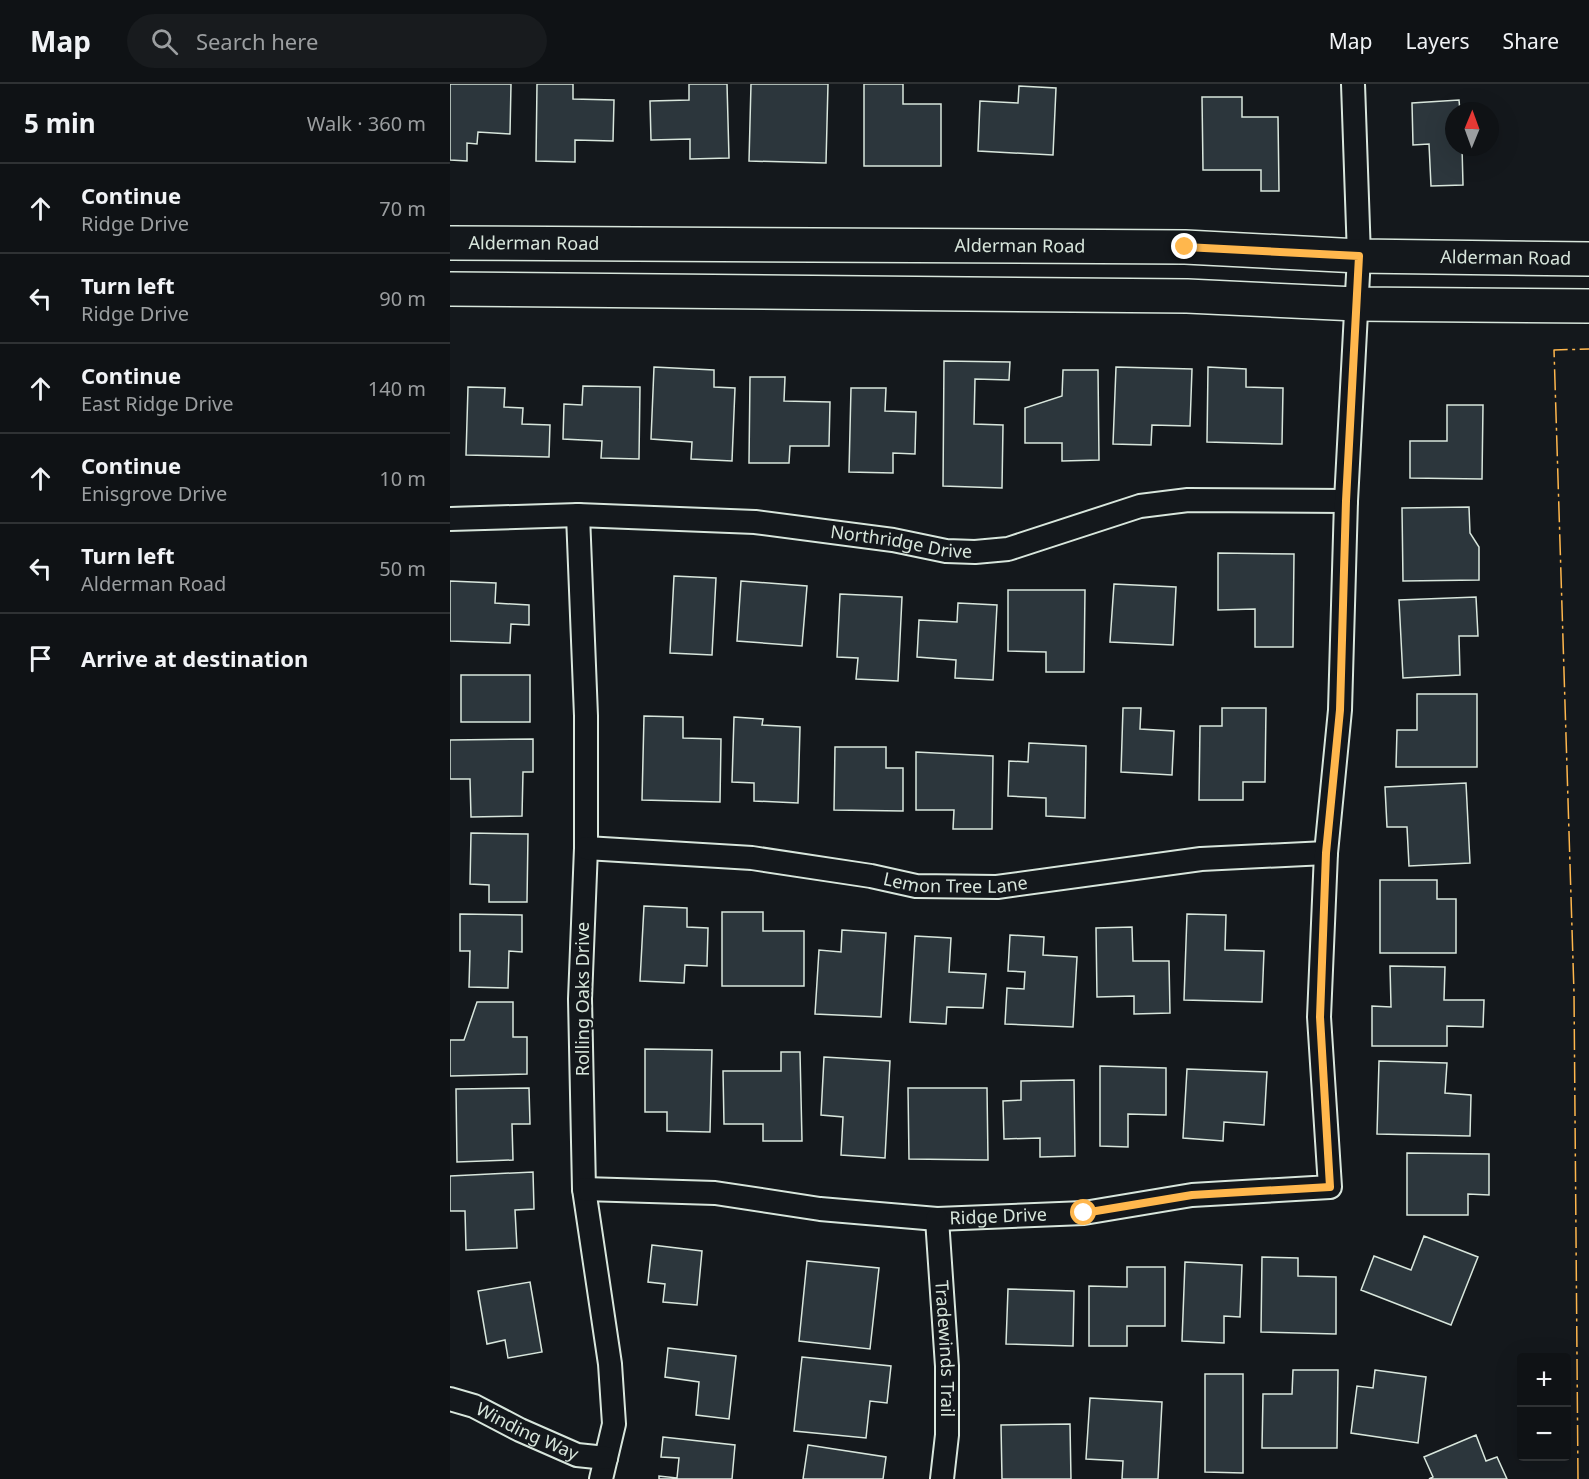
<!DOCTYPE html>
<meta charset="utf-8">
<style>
:root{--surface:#0f1215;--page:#181b1e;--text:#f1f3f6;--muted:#9b9ea0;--line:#2f3234}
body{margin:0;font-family:"Noto Sans",sans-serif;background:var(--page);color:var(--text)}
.controls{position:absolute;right:18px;bottom:18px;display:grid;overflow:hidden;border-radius:6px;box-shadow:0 6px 24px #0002}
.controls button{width:54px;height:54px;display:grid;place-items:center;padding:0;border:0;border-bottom:2px solid var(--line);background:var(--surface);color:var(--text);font:30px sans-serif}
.compass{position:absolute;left:995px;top:18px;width:54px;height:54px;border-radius:50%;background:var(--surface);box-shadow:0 6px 24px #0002;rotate:1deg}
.stop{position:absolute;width:18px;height:18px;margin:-14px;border:4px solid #ffb74d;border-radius:50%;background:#fff}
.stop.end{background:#ffb74d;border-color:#fff;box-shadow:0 2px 6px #0008}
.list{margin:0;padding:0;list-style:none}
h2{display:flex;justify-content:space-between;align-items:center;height:78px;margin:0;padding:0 24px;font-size:26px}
h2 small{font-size:20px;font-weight:400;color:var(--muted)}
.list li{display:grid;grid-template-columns:39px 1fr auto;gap:18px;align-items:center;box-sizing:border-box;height:90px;padding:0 24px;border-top:2px solid var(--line)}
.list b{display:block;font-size:22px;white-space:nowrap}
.list p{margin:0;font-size:20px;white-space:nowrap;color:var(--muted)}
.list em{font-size:20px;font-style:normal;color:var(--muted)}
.icon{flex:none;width:33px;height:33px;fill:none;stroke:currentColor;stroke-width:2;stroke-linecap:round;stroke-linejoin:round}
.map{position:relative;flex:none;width:1139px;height:1395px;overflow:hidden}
header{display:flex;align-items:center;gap:36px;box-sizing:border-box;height:84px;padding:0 30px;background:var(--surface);border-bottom:2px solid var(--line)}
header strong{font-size:28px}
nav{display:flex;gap:33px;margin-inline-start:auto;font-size:21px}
.search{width:420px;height:54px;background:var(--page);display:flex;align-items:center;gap:15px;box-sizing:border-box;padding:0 21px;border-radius:33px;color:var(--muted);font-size:22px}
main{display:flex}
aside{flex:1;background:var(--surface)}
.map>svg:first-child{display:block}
</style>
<header>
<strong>Map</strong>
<div class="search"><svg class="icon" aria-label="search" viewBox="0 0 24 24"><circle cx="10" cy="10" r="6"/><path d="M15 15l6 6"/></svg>Search here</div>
<nav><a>Map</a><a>Layers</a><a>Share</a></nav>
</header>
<main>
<aside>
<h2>5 min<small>Walk · 360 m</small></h2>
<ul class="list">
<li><svg class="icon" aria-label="ahead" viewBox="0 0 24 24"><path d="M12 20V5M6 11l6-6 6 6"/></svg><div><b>Continue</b><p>Ridge Drive</p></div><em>70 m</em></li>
<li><svg class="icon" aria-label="left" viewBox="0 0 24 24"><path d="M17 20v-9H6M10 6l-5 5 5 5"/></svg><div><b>Turn left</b><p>Ridge Drive</p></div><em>90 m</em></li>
<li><svg class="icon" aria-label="ahead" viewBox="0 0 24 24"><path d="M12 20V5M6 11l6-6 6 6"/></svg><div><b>Continue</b><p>East Ridge Drive</p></div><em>140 m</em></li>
<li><svg class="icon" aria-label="ahead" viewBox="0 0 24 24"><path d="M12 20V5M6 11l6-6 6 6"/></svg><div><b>Continue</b><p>Enisgrove Drive</p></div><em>10 m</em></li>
<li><svg class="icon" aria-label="left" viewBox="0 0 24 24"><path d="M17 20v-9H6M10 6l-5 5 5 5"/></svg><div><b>Turn left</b><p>Alderman Road</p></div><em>50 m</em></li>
<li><svg class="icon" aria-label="arrive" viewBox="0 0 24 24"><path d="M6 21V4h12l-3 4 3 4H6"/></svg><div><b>Arrive at destination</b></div></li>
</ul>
</aside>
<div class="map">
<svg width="1139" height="1395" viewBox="0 0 1139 1395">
<rect width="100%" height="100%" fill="#14181c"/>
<path fill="#2c363c" stroke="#d8e6dc" stroke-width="1.5" d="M 0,0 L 61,0 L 60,50 L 28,48 L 27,60 L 17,59 L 17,77 L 0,76 Z
M 87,0 L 123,0 L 123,15 L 164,16 L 163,57 L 125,56 L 125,78 L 86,77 Z
M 239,0 L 277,0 L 279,74 L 240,75 L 240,55 L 201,56 L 200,17 L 239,16 Z
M 301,0 L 378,0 L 376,79 L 299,77 Z
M 414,0 L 453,0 L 453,20 L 491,20 L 491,82 L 414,82 Z
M 569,2 L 606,4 L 603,71 L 528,67 L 530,17 L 568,19 Z
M 752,13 L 792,13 L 792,33 L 828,33 L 829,107 L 811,107 L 811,86 L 753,86 Z
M 1009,16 L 1010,27 L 1004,27 L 1004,63 L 1012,63 L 1013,101 L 981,102 L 979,60 L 963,61 L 962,19 Z
M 494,277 L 560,278 L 559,296 L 525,295 L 524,340 L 553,341 L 552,404 L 493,402 Z
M 204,283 L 264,286 L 264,303 L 285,304 L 282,377 L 241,375 L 242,358 L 201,355 Z
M 666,283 L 742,285 L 740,342 L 702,341 L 701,361 L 663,360 Z
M 758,283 L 796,285 L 796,303 L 833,304 L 832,360 L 757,358 Z
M 613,286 L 648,286 L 649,376 L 612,377 L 612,359 L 575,359 L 575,324 L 612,312 Z
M 300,293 L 335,293 L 334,317 L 380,318 L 379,362 L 340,362 L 339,379 L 299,379 Z
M 133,302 L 190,303 L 189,375 L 151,374 L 152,357 L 113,355 L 114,320 L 132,321 Z
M 18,303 L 55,304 L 54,323 L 73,324 L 72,340 L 100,341 L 99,373 L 16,371 Z
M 401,304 L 436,304 L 435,327 L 466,328 L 465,370 L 443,369 L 443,389 L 399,388 Z
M 997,321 L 1033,321 L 1032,395 L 960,394 L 960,357 L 997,357 Z
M 1019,423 L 1020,449 L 1029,463 L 1029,496 L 953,497 L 952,424 Z
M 768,469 L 844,470 L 843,563 L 805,563 L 805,525 L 768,526 Z
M 224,492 L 266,494 L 262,571 L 220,569 Z
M 0,497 L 46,499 L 45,519 L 79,521 L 79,541 L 61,540 L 60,559 L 0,557 Z
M 291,497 L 357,502 L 352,562 L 287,557 Z
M 664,500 L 726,503 L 723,561 L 660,558 Z
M 558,506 L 635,506 L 634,588 L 596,588 L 596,568 L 558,567 Z
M 390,510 L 452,513 L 448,597 L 406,595 L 408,574 L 387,573 Z
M 1026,513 L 1028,552 L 1009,552 L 1010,591 L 953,594 L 949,516 Z
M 508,519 L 547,521 L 543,596 L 505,594 L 506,576 L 467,573 L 469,536 L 507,538 Z
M 11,591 L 80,591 L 80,638 L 11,638 Z
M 967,610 L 1027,610 L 1027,683 L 946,683 L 947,646 L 967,646 Z
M 673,624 L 691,624 L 690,645 L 724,647 L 722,691 L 671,688 Z
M 772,624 L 816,624 L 815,698 L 793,698 L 793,716 L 749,716 L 750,642 L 772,642 Z
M 194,632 L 233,633 L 233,654 L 271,655 L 270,718 L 192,716 Z
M 284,633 L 313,635 L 312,641 L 350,643 L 348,719 L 304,717 L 304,699 L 282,698 Z
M 83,655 L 83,688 L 73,688 L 72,732 L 21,733 L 20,695 L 0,695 L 0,656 Z
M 579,659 L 636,662 L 635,734 L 596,732 L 596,714 L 558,712 L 559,677 L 578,678 Z
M 385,663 L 436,663 L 436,684 L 453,684 L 453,727 L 384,726 Z
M 466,668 L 543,672 L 542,745 L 503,745 L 504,726 L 466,726 Z
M 1016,699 L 1020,779 L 959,782 L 957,743 L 937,743 L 935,703 Z
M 21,749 L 78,750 L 77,818 L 39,818 L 39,801 L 20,800 Z
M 930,796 L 987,796 L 987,815 L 1006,815 L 1006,869 L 930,869 Z
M 194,822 L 237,824 L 237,843 L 258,844 L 257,882 L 235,881 L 234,899 L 190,897 Z
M 272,828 L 313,828 L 313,847 L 354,847 L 354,902 L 272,902 Z
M 10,830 L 72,831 L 72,868 L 59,867 L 58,904 L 19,903 L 20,867 L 10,867 Z
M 737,830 L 776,831 L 775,866 L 814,867 L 812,918 L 734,916 Z
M 682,843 L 683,877 L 719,877 L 720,929 L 684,930 L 684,912 L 647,913 L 646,844 Z
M 392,846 L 436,849 L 431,933 L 365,930 L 369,866 L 391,868 Z
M 560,851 L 594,853 L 593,871 L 627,873 L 623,943 L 555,940 L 557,904 L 574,905 L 575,888 L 558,887 Z
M 465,852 L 501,854 L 499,888 L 536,890 L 533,924 L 497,923 L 496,940 L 460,938 Z
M 940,882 L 995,883 L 994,916 L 1034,916 L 1033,943 L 997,942 L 997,962 L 922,962 L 922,922 L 941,923 Z
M 27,918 L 63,918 L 63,953 L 77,953 L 77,990 L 0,992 L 0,956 L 14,956 Z
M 195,965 L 262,966 L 260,1048 L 217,1047 L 217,1028 L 195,1028 Z
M 331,968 L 350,968 L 352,1057 L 313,1057 L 313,1040 L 274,1040 L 273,987 L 331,987 Z
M 374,973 L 440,977 L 435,1074 L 391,1071 L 393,1033 L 371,1031 Z
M 929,977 L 997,979 L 995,1009 L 1021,1011 L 1020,1052 L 927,1050 Z
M 650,982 L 716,984 L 716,1031 L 678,1030 L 678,1063 L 650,1062 Z
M 737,985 L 817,988 L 814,1041 L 774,1038 L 773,1057 L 733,1054 Z
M 624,996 L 625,1072 L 590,1073 L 590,1054 L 554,1055 L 553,1017 L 571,1016 L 571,997 Z
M 79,1004 L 80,1040 L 62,1040 L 63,1076 L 7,1078 L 6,1005 Z
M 458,1004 L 537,1004 L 538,1076 L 459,1075 Z
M 957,1069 L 1039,1070 L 1039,1111 L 1018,1110 L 1018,1131 L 957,1131 Z
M 83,1088 L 84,1125 L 65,1126 L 67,1164 L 16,1166 L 15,1127 L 0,1127 L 0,1092 Z
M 974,1152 L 1028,1173 L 1001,1241 L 911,1206 L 924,1172 L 961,1186 Z
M 202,1161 L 252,1167 L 247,1221 L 213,1218 L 215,1200 L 198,1198 Z
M 812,1173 L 848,1174 L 848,1192 L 886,1193 L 886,1250 L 811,1248 Z
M 357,1177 L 429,1184 L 420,1265 L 349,1257 Z
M 735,1178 L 792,1181 L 790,1233 L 774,1232 L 774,1259 L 732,1257 Z
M 677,1183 L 715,1183 L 715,1242 L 677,1242 L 677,1262 L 639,1262 L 639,1202 L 677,1203 Z
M 80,1198 L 92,1268 L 58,1274 L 55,1256 L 37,1260 L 28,1207 Z
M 558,1205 L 624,1207 L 623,1262 L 556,1260 Z
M 218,1264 L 286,1272 L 279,1335 L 246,1331 L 249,1298 L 215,1293 Z
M 352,1273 L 441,1282 L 437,1319 L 420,1317 L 416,1354 L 344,1347 Z
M 843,1286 L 888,1286 L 887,1364 L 812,1364 L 813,1310 L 842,1310 Z
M 925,1286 L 976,1293 L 968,1359 L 901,1349 L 907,1302 L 923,1304 Z
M 755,1290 L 793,1290 L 793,1389 L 755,1388 Z
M 640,1314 L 712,1318 L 708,1395 L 672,1395 L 673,1377 L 636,1375 Z
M 620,1340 L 621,1395 L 552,1395 L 551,1341 Z
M 1026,1351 L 1036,1377 L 1047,1373 L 1057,1395 L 979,1395 L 983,1393 L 974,1373 Z
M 213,1353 L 285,1361 L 282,1395 L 209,1395 L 209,1392 L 227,1394 L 229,1374 L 211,1373 Z
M 358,1361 L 436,1373 L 433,1395 L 353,1395 Z"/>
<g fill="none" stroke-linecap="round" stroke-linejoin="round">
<defs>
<g id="minor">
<path d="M 128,431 L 136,632 L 136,764 L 130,915 L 134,1105 L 160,1280 L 164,1340 L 151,1395"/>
<path id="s1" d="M 0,435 L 128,431 L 305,438 L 443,456 L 496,467 L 525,468 L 558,465 L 690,422 L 738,416 L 896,417"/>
<path id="s2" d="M 136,764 L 302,774 L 421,792 L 466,802 L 547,803 L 751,775 L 876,769"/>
<path id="s3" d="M 134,1105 L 265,1109 L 370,1125 L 487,1135 L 634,1129 L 742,1111 L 880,1103 L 869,933 L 876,769 L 890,626 L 896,417 L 909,172 L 903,0"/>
<path id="s4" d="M 487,1135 L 497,1282 L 497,1351 L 492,1395"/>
<path id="s5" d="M 0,1315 L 24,1322 L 70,1346 L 127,1371 L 156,1374"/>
</g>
<g id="secondary">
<path id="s6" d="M 0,159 L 735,163 L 909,172 L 1139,175"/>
<path d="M 0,205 L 737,212 L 906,220 L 1139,222"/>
</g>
</defs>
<use href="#minor" stroke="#d8e6dc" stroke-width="26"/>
<use href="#secondary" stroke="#d8e6dc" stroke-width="36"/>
<use href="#minor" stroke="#14181c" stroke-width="22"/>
<use href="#secondary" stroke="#14181c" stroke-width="33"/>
<path stroke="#ffb74d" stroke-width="1.5" stroke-dasharray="21 4.5 3 4.5" stroke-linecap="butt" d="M 1128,1395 L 1124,909 L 1104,266 L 1139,265"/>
</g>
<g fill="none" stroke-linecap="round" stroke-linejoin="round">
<path stroke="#ffb74d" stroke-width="8" d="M 634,1129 L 742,1111 L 880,1103 L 870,933 L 876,769 L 890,626 L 896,417 L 909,172 L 735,163"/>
</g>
<g text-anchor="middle" stroke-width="4.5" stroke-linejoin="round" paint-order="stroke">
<g font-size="18" fill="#d8e6dc" stroke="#14181c">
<text dy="6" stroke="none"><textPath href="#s6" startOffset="84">Alderman Road</textPath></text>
<text dy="6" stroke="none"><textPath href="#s6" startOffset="570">Alderman Road</textPath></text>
<text dy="6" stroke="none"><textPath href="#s6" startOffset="1056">Alderman Road</textPath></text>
<text dy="6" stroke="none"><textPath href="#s1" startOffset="453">Northridge Drive</textPath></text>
<text dy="6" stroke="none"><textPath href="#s2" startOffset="372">Lemon Tree Lane</textPath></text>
<text transform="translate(133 915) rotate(-90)" y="6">Rolling Oaks Drive</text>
<text dy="6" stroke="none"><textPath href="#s3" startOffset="416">Ridge Drive</textPath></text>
<text dy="6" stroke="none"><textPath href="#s4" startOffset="130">Tradewinds Trail</textPath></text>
<text dy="6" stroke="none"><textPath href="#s5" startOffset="84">Winding Way</textPath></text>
</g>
</g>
</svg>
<div class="controls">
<button>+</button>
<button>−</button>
</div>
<svg class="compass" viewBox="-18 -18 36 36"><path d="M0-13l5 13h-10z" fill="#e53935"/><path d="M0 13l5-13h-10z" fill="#9b9ea0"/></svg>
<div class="stop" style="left:634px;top:1129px"></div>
<div class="stop end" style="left:735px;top:163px"></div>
</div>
</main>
